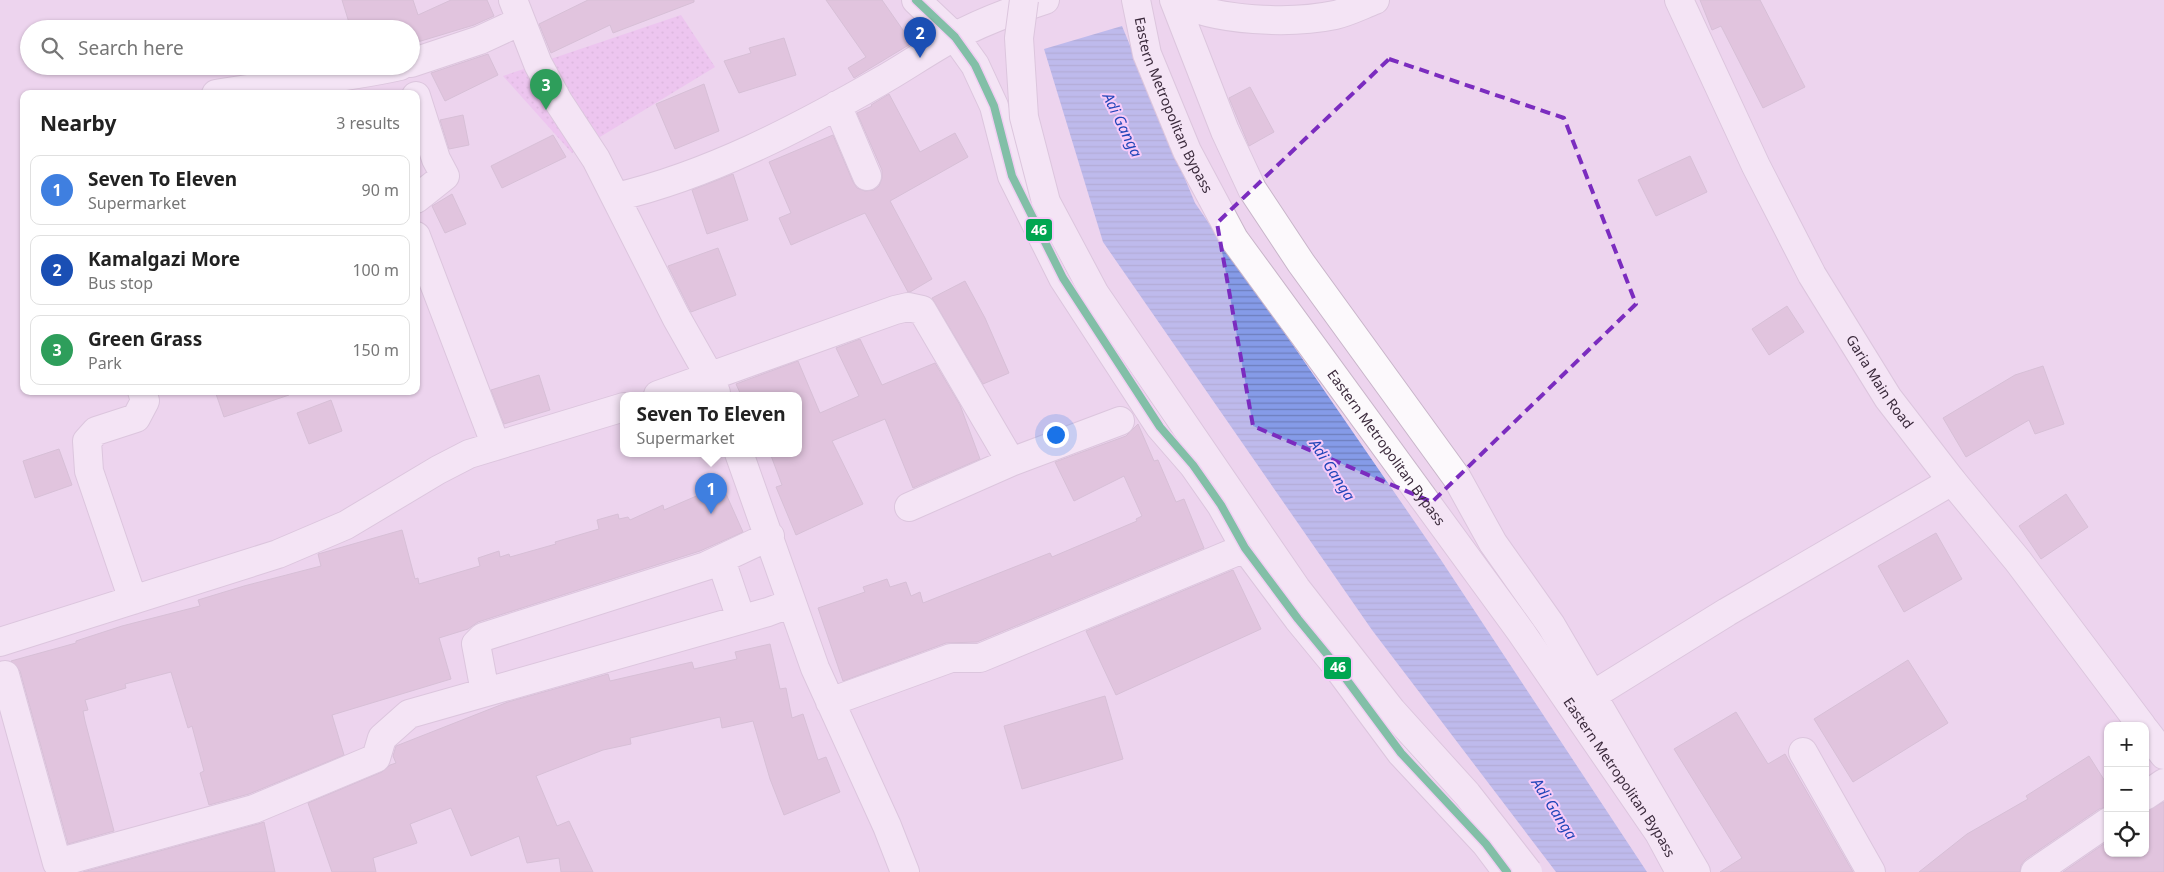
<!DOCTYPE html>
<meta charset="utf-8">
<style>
:root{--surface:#fff;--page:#f6f6f6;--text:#222;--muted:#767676;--line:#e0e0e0;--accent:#1a73e8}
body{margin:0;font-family:"Noto Sans",sans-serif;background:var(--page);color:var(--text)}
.controls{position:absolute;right:15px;bottom:15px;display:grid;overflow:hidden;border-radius:10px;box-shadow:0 1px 4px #0004}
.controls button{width:45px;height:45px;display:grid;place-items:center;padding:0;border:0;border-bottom:1px solid var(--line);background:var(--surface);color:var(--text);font:25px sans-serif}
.you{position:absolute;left:1055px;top:434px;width:18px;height:18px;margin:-12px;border:4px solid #fff;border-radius:50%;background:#1a73e8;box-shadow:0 0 0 8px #1a73e833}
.badge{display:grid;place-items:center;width:32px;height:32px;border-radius:50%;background:var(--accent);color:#fff;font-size:16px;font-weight:700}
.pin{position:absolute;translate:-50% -41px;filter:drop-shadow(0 1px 2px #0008)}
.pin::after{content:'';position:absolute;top:26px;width:18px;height:15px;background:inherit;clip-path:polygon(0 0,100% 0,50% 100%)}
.popup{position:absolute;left:620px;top:392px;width:182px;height:65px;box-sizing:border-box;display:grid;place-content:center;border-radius:10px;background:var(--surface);filter:drop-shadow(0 1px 4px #0005);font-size:16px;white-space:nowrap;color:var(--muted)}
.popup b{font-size:19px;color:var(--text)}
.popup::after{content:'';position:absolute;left:50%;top:100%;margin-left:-10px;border:10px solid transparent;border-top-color:var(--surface)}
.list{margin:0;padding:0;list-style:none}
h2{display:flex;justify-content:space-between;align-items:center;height:65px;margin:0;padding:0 20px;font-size:21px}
h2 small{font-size:16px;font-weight:400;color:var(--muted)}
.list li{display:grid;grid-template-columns:32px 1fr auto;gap:15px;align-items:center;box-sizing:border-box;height:70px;margin:0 10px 10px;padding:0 10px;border:1px solid var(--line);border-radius:10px}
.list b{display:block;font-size:19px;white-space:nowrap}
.list p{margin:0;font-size:16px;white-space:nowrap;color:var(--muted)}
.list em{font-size:16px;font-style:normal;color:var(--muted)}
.icon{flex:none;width:28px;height:28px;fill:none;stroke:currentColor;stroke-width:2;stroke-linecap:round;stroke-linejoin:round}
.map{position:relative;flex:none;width:2164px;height:872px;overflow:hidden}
.search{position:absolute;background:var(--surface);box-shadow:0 1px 4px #0004;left:20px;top:20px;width:400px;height:55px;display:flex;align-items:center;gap:12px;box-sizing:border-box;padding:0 18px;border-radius:28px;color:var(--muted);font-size:19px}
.panel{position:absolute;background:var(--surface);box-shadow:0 1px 4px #0004;left:20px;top:90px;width:400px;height:305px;border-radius:10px}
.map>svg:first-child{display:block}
</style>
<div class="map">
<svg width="2164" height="872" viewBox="0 0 2164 872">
<defs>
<pattern id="grass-dots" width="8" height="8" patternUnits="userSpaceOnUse" patternTransform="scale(1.25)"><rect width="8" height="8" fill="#edb3f0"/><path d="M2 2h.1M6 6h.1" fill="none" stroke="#cc9acf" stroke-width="1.8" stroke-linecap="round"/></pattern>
<pattern id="water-rules" width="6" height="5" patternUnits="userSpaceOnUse" patternTransform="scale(1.25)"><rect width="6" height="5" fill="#859be8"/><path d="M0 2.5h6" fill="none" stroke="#6e7fbd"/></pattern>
</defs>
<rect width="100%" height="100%" fill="#edd4ee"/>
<path fill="url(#grass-dots)" d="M 681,15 L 715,67 L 590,143 L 539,63 Z
M 530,67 L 583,144 L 572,153 L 503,76 Z"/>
<path fill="url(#water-rules)" d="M 1122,26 L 1195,203 L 1441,560 L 1647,872 L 1556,872 L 1372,630 L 1103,242 L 1044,49 Z"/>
<path fill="#d3b2cb" stroke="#bca7b8" d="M 342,0 L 413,0 L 418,15 L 451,0 L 487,0 L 494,16 L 474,25 L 411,44 L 411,29 L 351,29 Z
M 588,0 L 694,0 L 694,2 L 613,33 L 610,25 L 551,53 L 539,24 Z
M 826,0 L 882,0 L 912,43 L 854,78 L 848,68 L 866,57 Z
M 1700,0 L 1760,0 L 1805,87 L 1763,108 L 1721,26 L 1712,30 Z
M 784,38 L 796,75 L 739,93 L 724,61 L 751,53 L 749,48 Z
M 488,54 L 498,75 L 445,101 L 431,73 Z
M 704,84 L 719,131 L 675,149 L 656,104 Z
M 1250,87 L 1274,132 L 1249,146 L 1229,98 Z
M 889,94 L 920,152 L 955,133 L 968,157 L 890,201 L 932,279 L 910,292 L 908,292 L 865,213 L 791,245 L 779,218 L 791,213 L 769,162 L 833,135 L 853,182 L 857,188 L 865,191 L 874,190 L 879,186 L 882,178 L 882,170 L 857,113 L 872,106 L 871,105 Z
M 463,115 L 469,145 L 449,149 L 440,120 Z
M 553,135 L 566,157 L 502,188 L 491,166 Z
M 1690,156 L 1707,192 L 1656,216 L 1638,180 Z
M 733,174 L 748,220 L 707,234 L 692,190 Z
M 452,194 L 466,224 L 445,233 L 432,206 Z
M 718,248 L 736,295 L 691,312 L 668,266 Z
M 965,281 L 985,318 L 1009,373 L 983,384 L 932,298 Z
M 1787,306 L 1804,332 L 1769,355 L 1752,329 Z
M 860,339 L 882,385 L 935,363 L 960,405 L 980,459 L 913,488 L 885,419 L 832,441 L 863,504 L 796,535 L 776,487 L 782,485 L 770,453 L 798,453 L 798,395 L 741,395 L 736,384 L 798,361 L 820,413 L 859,396 L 836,348 Z
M 2043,366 L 2064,424 L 2035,434 L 2029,420 L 1966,457 L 1943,418 L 2015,375 Z
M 539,375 L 550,410 L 504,424 L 491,390 Z
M 215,391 L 289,391 L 289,395 L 224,417 Z
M 331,400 L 342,431 L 309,444 L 297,413 Z
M 1138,424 L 1154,461 L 1158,460 L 1176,502 L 1184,499 L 1204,548 L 977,642 L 946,643 L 843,681 L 818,608 L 865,592 L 863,587 L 887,579 L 890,587 L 906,582 L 911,596 L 920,592 L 923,603 L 1050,553 L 1052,557 L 1137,521 L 1136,519 L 1142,516 L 1124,476 L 1074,501 L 1055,462 L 1126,436 Z
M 59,449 L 72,485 L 35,498 L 23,461 Z
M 722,485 L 743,532 L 700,551 L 478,622 L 468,629 L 439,638 L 451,679 L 332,715 L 344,755 L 249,794 L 209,805 L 200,773 L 204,771 L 192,726 L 188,728 L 171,672 L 125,684 L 126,688 L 85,700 L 88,710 L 83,711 L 85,721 L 114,831 L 68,844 L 20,671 L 11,661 L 76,643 L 76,641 L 122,626 L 200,606 L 198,600 L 244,586 L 321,566 L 318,554 L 402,530 L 415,579 L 418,578 L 419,584 L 480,566 L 478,558 L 499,551 L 500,557 L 509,554 L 510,557 L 556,544 L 555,542 L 599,529 L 597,520 L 618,514 L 619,519 L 628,517 L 630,520 L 663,505 L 664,510 Z
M 2066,494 L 2088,527 L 2041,559 L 2019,526 Z
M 1936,533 L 1962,579 L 1904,612 L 1878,566 Z
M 1233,570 L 1261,629 L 1116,695 L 1086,631 Z
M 770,644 L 780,689 L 786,688 L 792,718 L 803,714 L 818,760 L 826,757 L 840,792 L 784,815 L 770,779 L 753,721 L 722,728 L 720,717 L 630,738 L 631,744 L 603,750 L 536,776 L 557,826 L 569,821 L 593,872 L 561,872 L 559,858 L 527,863 L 519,836 L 471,856 L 451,808 L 410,824 L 417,843 L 373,858 L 376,872 L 332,872 L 308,803 L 382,772 L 390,765 L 396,763 L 393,756 L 396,746 L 508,702 L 608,674 L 610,681 L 692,662 L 694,669 L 737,659 L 735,652 Z
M 1908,660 L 1948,723 L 1853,782 L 1814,719 Z
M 1105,696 L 1123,759 L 1022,789 L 1004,726 Z
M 1736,712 L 1768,764 L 1785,754 L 1853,872 L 1720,872 L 1742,858 L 1674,749 Z
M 2089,756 L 2108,786 L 2108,807 L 2099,809 L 2026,859 L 2021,865 L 2020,872 L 1919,872 L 1967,834 L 2028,799 L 2026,796 Z
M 2164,802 L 2164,872 L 2063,872 L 2108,841 L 2108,853 L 2145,853 L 2145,811 Z
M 264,822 L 275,872 L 83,872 L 258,824 Z"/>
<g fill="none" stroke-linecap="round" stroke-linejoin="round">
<defs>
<path id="minor" d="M 513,0 L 538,64 L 558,101 L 596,159 L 676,317 L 710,377 L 716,393
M 916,0 L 955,37 L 975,65 L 994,106 L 1012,176 L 1063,278 L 1160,427 L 1193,465 L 1221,505 L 1245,548 L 1298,619 L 1335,664 L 1401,753 L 1486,844 L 1507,872
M 1174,0 L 1225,131 L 1252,189 L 1301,263 L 1457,478 L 1493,543 L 1551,625 L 1696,872
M 1176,0 C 1214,22 1292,24 1335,15 C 1348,12 1362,5 1375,0
M 411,63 L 480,40 L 521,21
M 216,94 C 277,83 339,80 400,66
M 416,96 L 436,159 L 445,176 L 416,199
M 837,105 L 867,176
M 616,197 C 709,175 797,129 879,82 C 904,68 928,51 954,37 C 983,21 1014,10 1045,0
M 416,236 L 496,446
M 658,395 L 895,310 L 908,307 L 922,310 L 1011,462
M 739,453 L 815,668 L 887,826 L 905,872
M 909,507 L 1011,462 L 1120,421
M 721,560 L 741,619
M 133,600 L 89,471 L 87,441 L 96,431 L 136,418 L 145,401 L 142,391
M 0,642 L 278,554 L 346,525 L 438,470 L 469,454 L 624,407
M 5,675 L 57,863 L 254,809 L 376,758 L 382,738 L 409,714 L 768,612 L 792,603
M 485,692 L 476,644 L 483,637 L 706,566 L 770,536
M 1593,695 L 1727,612 L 1952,481
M 830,702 L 951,658 L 980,658 L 1245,548
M 1803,752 L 1871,872
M 2145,796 L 2164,783
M 2035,872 L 2108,822"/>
<g id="major">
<path id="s1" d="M 1136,0 L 1147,54 L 1187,151 L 1234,239 L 1521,632 L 1659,833 L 1680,872"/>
<path id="s2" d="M 1679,0 L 1756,166 L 1812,275 L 1888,398 L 1952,481 L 2018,561 L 2142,726"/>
<path d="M 2145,730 L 2164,755"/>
</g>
</defs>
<use href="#minor" stroke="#c8b5c9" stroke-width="30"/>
<use href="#major" stroke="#c8b5c9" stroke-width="30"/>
<use href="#minor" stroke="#fcf9fc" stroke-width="28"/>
<use href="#major" stroke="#fcf9fc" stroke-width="28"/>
<defs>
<path id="major-bridge" d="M 1024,0 L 1019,38 L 1024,117 L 1046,202 L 1095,294 L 1296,588 L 1392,711 L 1467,794 L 1528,872"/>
</defs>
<use href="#major-bridge" stroke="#c8b5c9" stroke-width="30" stroke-linecap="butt"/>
<use href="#major-bridge" stroke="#fcf9fc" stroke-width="28"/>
<defs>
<path id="bus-1" d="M 916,0 L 955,37 L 975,65 L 994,106 L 1012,176 L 1063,278 L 1160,427 L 1193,465 L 1221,505 L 1245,548 L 1298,619 L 1335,664 L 1401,753 L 1486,844 L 1507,872"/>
</defs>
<use href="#bus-1" stroke="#f7caf8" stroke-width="11"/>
<use href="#bus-1" stroke="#00a651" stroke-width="8"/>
</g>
<path d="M0 0H2164V872H0ZM 1389,59 L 1564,118 L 1636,304 L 1432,502 L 1253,426 L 1217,223 Z" fill="#edd4ee" fill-opacity=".55" fill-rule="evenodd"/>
<path fill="none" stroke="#7b2cbf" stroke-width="4" stroke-dasharray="10 6" stroke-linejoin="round" d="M 1389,59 L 1564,118 L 1636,304 L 1432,502 L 1253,426 L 1217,223 Z"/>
<g text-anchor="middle" stroke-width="4" stroke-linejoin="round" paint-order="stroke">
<g font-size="14" fill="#3b2a3c" stroke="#f7caf8">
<text dy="5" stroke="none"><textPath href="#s1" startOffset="112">Eastern Metropolitan Bypass</textPath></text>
<text dy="5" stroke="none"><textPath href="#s2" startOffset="432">Garia Main Road</textPath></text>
<text dy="5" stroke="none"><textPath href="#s1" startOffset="518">Eastern Metropolitan Bypass</textPath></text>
<text dy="5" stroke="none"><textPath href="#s1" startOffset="922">Eastern Metropolitan Bypass</textPath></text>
</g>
<g font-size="15" font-style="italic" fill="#2045b8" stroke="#f7caf8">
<text transform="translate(1122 125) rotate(64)" y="5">Adi Ganga</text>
<text transform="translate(1332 470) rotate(57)" y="5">Adi Ganga</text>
<text transform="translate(1554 809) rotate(57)" y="5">Adi Ganga</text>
</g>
</g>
<g stroke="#f7caf8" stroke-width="2">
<rect x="1025" y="218" width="28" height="24" rx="5" fill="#00a651"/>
<rect x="1323" y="656" width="29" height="24" rx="5" fill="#00a651"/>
</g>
<g font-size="14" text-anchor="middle" font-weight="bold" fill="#fff">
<text x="1039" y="235">46</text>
<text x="1338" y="672">46</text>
</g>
</svg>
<div class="controls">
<button>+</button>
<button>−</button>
<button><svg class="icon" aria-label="locate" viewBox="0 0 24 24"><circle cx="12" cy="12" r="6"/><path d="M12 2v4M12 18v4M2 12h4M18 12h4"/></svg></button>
</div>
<div class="you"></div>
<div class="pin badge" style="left:711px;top:514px;background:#3f7fe0">1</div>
<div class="popup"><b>Seven To Eleven</b>Supermarket</div>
<div class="pin badge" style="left:920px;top:58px;background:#1a4fb4">2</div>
<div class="pin badge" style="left:546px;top:110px;background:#2e9e5b">3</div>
<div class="search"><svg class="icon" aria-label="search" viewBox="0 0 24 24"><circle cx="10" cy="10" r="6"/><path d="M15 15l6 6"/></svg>Search here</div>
<section class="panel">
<h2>Nearby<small>3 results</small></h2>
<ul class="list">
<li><span class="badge" style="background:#3f7fe0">1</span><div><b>Seven To Eleven</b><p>Supermarket</p></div><em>90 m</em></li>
<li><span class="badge" style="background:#1a4fb4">2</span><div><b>Kamalgazi More</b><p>Bus stop</p></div><em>100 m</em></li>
<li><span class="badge" style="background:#2e9e5b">3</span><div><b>Green Grass</b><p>Park</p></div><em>150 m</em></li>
</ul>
</section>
</div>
